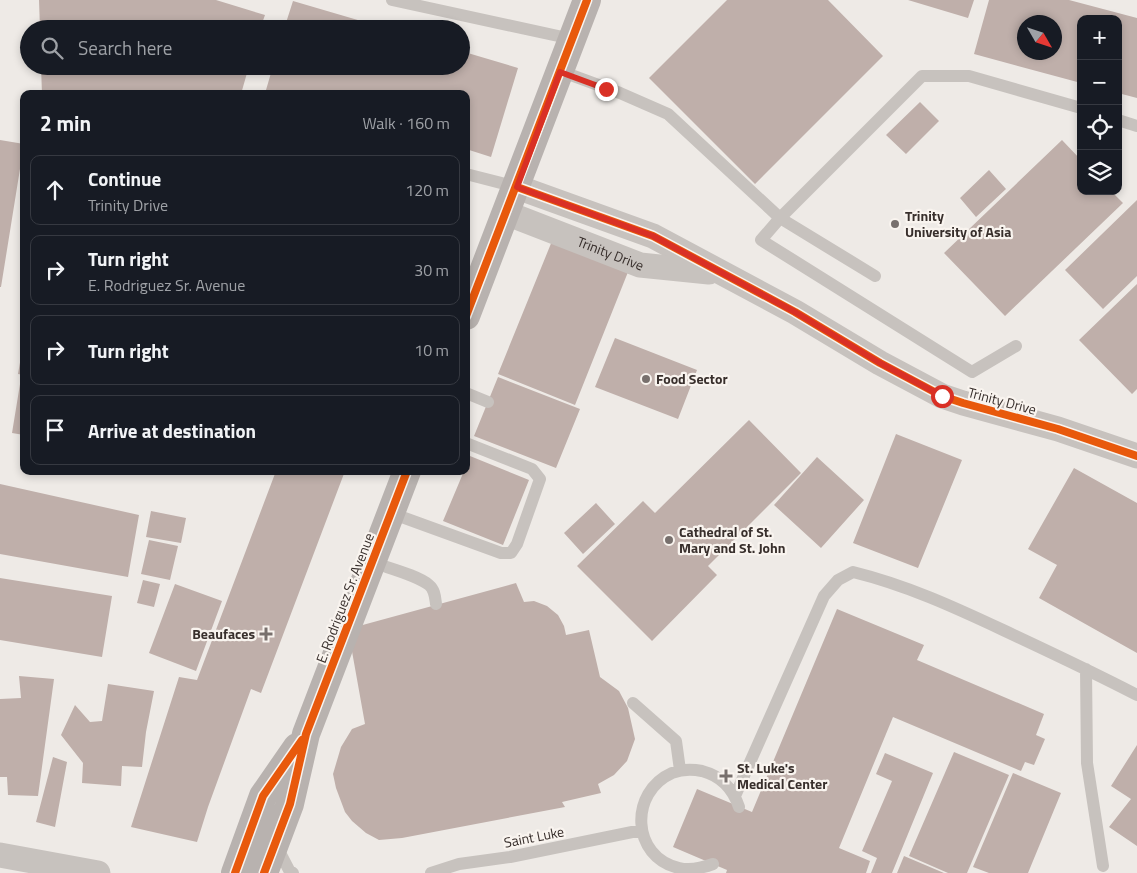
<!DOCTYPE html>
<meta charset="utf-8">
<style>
:root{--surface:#171b24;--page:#20242c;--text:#f1f3f6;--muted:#9ea1a6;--line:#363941}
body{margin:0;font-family:"Titillium Web",sans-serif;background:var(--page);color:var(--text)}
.controls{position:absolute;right:15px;top:15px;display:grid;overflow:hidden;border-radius:10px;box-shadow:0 2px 8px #0003}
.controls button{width:45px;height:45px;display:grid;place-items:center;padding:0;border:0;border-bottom:1px solid var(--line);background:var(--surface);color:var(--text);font:25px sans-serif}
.compass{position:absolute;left:1017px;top:15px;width:45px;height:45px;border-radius:50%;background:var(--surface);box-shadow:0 2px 8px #0003;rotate:129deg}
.stop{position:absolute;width:15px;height:15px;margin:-11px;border:4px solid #d93025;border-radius:50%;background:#fff}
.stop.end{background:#d93025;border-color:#fff;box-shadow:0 1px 5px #0008}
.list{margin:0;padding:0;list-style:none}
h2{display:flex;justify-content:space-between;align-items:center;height:65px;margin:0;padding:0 20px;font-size:21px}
h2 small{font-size:16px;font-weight:400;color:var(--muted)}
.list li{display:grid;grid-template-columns:32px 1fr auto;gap:15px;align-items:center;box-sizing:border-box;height:70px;margin:0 10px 10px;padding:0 10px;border:1px solid var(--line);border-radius:10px}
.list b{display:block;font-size:19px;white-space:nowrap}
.list p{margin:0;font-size:16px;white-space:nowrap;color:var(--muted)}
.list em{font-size:16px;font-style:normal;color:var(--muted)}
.icon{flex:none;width:28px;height:28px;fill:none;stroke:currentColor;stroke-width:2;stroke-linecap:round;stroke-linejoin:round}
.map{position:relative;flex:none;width:1137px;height:873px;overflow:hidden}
.search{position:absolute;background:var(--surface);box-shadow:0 2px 8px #0003;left:20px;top:20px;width:450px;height:55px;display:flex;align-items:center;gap:12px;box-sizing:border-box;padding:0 18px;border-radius:28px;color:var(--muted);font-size:19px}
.panel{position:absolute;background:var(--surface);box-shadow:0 2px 8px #0003;left:20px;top:90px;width:450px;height:385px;border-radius:10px}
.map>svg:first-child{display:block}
</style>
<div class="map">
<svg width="1137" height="873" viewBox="0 0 1137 873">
<rect width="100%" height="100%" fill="#eeeae6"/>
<path fill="#bfafaa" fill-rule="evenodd" d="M 39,0 L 216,0 L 265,15 L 260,29 L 40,29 Z
M 727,0 L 828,0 L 883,56 L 755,184 L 649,78 Z
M 908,0 L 974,0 L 968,18 Z
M 989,0 L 1069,0 L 1137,18 L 1137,98 L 1118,93 L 1118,19 L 1081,19 L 1081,83 L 974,54 ZM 1024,22 L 1054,22 L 1054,52 L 1024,52 Z
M 293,1 L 385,28 L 385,29 L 284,29 Z
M 461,51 L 518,68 L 491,157 L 466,149 L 466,94 L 279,94 L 266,90 L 273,66 L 461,66 Z
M 41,66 L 249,66 L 241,94 L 42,94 Z
M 920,102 L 939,121 L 906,154 L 886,135 Z
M 0,140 L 24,144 L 1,287 L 0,287 Z
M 1062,140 L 1081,160 L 1081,191 L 1111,191 L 1123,203 L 1005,316 L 944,253 Z
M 989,170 L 1006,189 L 976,217 L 960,198 Z
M 1137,200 L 1137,276 L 1103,309 L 1065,270 Z
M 552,241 L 628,272 L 575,405 L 498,374 Z
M 1137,284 L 1137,389 L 1132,394 L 1079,340 Z
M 615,338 L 697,370 L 678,419 L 595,387 Z
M 23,345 L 24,345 L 24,375 L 18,374 Z
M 498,377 L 580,409 L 556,468 L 474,436 Z
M 21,378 L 24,379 L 24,435 L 12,433 Z
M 749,420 L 801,473 L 708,566 L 717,575 L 652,641 L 577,566 L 643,501 L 655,513 Z
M 896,434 L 962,460 L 918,568 L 853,543 Z
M 470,456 L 529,480 L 503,545 L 443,521 L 464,471 L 466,471 L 466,465 Z
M 817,457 L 864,500 L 821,548 L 774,505 Z
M 1074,468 L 1137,503 L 1137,653 L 1039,598 L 1057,565 L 1028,549 Z
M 276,471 L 345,471 L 261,693 L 251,689 L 208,807 L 197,842 L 131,827 L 179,677 L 197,680 Z
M 0,484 L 139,515 L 128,577 L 0,554 Z
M 596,503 L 615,524 L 583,554 L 564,533 Z
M 151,511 L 186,518 L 181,543 L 146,537 Z
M 149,540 L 178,546 L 170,580 L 141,574 Z
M 0,578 L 112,596 L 102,657 L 0,640 Z
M 143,580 L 160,584 L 154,607 L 137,603 Z
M 516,583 L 524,602 L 534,601 L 547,606 L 558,615 L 564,626 L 566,635 L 589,630 L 600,677 L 619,691 L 628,708 L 635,739 L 627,761 L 614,775 L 598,784 L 601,793 L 562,802 L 565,807 L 402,838 L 379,840 L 366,833 L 352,821 L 345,812 L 336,788 L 333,774 L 341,747 L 352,729 L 365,724 L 348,629 Z
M 175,584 L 222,601 L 196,671 L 149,653 Z
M 837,609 L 924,645 L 917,660 L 1044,714 L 1036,735 L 1045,739 L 1034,765 L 1025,762 L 1021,771 L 893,717 L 839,848 L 870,861 L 866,873 L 726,873 L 727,870 L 673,847 L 697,789 L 752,812 Z
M 19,676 L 54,679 L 38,796 L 8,795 L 7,777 L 0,777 L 0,699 L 21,698 Z
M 108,684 L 154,691 L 146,732 L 142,767 L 122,766 L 121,786 L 82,783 L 83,763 L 61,735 L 75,705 L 90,722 L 102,721 Z
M 1137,745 L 1137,846 L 1109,827 L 1131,799 L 1111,786 Z
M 954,752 L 1009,775 L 967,873 L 948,873 L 909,856 Z
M 885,753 L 933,773 L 892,873 L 871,873 L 877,858 L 862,851 L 892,781 L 876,774 Z
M 53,757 L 67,762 L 55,827 L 36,822 Z
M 1013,773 L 1061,793 L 1028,873 L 989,873 L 973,867 Z
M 904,856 L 944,873 L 897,873 Z"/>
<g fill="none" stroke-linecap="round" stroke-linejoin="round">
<path stroke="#c7c2be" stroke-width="12" d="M 392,0 L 572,39
M 560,71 L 620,93 L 668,114 L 780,218 L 875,276
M 1118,120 L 1137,126
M 466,174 L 517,187
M 1016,346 L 972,372 L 761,240 L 780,218 L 922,76 L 969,76 L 1081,108
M 466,393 L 488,402
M 391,513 L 501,553 L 511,553 L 517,544 L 540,479 L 532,469 L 466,443
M 372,562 C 388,568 417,575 429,585 C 435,590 435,597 436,604
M 1086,669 L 1087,763 L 1103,866
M 633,703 L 676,741 L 680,770
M 735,796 L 824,596 L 838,580 L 853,572 C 906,585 954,607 1003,630 C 1048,651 1093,672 1137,695
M 276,845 L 289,870 L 293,873
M 713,864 C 702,868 691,871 679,868 C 631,857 629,792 672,773 C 682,769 692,769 702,771 C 721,776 733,789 739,807
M 431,873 L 459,864 L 510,857 L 642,830"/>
<g stroke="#c7c2be" stroke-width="25">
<path d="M 517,187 L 653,236 L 795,312 L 880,363 L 942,396 L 963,403 L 1058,429 L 1137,456"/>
<path id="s1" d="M 506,213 L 640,265 L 709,272"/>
<path d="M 0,855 L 98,873"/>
</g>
<path stroke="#b8b2af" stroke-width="28" d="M 466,316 L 587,0
M 235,873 L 263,796 L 297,747
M 264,873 L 290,804 L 306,734 L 407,471"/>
<defs>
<path id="cycleway" d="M 517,187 L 653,236 L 795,312 L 880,363 L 942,396 L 963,403 L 1058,429 L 1137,456
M 466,316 L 587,0
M 235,873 L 263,796 L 302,740
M 264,873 L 290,804 L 306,734 L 407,471"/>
</defs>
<use href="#cycleway" stroke="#f9f4ef" stroke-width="11"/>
<use href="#cycleway" stroke="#e8590c" stroke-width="8"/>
</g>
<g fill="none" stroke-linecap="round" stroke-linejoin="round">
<path stroke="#d93025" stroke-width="6" d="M 606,89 L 560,72 L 517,187 L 653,236 L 795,312 L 880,363 L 942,396"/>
</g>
<g fill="#78706d" stroke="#f9f4ef" stroke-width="2">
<circle cx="895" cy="224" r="5"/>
<circle cx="646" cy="379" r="5"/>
<circle cx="669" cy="540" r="5"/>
<path d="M263.5 626.5h5v5h5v5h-5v5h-5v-5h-5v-5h5z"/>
<path d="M723.5 768.5h5v5h5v5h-5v5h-5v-5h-5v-5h5z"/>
</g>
<g text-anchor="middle" stroke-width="4.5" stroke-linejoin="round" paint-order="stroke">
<g font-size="14" font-weight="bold" fill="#382f2c" stroke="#f9f4ef" text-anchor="start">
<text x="905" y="221">Trinity<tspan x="905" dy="16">University of Asia</tspan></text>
<text x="656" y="384">Food Sector</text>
<text x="679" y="537">Cathedral of St.<tspan x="679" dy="16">Mary and St. John</tspan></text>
<text x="255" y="639" text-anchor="end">Beaufaces</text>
<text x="737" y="773">St. Luke's<tspan x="737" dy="16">Medical Center</tspan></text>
</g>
<g font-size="14" fill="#382f2c" stroke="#f9f4ef">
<text dy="5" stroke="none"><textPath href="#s1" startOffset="112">Trinity Drive</textPath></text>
<text transform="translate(1002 401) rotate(15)" y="5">Trinity Drive</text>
<text transform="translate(345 598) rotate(-69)" y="5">E. Rodriguez Sr. Avenue</text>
<text transform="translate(534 837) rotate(-11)" y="5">Saint Luke</text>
</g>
</g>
</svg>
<div class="controls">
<button>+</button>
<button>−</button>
<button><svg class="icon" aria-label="locate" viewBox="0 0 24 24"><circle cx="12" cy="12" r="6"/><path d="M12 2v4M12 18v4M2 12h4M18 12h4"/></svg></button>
<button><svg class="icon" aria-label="layers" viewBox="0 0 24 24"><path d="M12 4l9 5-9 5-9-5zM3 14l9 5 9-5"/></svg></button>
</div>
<svg class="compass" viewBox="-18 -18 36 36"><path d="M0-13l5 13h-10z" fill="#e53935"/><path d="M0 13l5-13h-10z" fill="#9ea1a6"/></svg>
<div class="stop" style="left:942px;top:396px"></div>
<div class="stop end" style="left:606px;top:89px"></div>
<div class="search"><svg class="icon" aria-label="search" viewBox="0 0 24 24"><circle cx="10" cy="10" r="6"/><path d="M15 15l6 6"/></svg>Search here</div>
<section class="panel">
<h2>2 min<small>Walk · 160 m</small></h2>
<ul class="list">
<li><svg class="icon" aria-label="ahead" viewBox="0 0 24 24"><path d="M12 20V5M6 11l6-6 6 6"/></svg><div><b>Continue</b><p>Trinity Drive</p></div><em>120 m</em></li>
<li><svg class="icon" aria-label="right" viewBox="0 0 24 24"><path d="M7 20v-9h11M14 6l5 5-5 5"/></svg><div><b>Turn right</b><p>E. Rodriguez Sr. Avenue</p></div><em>30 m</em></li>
<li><svg class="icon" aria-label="right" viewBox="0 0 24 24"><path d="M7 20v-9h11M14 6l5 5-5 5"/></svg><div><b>Turn right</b></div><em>10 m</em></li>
<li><svg class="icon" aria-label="arrive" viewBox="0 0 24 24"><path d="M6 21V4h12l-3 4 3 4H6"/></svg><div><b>Arrive at destination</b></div></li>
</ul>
</section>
</div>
